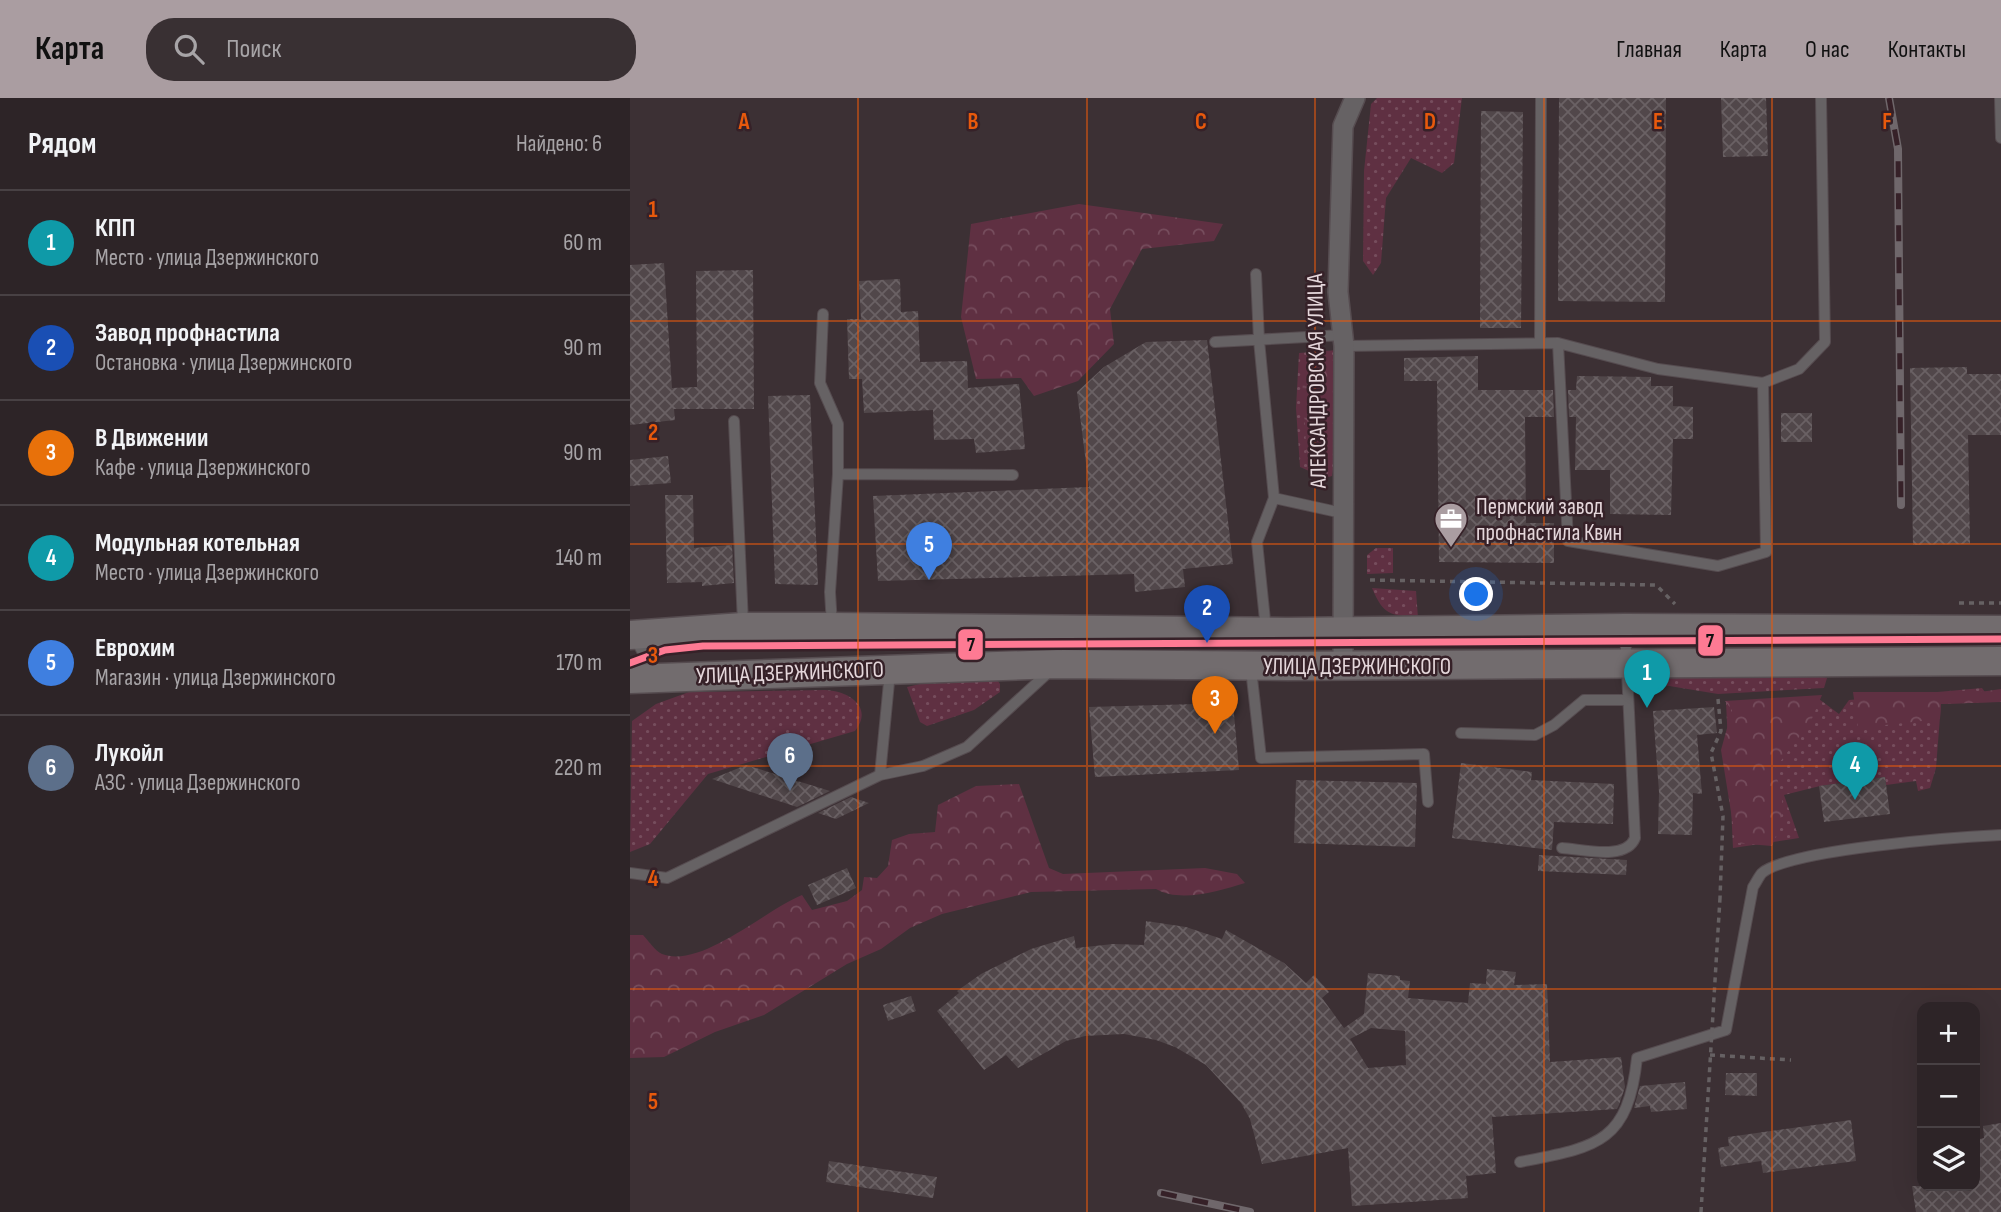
<!DOCTYPE html>
<html lang="ru">
<meta charset="utf-8">
<style>
:root{--surface:#2d2427;--page:#393033;--text:#f1f3f6;--muted:#a7a4a7;--line:#484144;--accent:#aa9da1}
body{margin:0;font-family:"Sofia Sans Condensed",sans-serif;background:var(--page);color:var(--text)}
.controls{position:absolute;right:21px;bottom:21px;display:grid;overflow:hidden;border-radius:14px;box-shadow:0 7px 28px #0002}
.controls button{width:63px;height:63px;display:grid;place-items:center;padding:0;border:0;border-bottom:2px solid var(--line);background:var(--surface);color:var(--text);font:35px sans-serif}
.you{position:absolute;left:847px;top:497px;width:24px;height:24px;margin:-18px;border:5px solid #fff;border-radius:50%;background:#1a73e8;box-shadow:0 0 0 10px #1a73e833}
.badge{display:grid;place-items:center;width:46px;height:46px;border-radius:50%;background:var(--accent);color:#fff;font-size:23px;font-weight:700}
.pin{position:absolute;translate:-50% -58px;filter:drop-shadow(0 2px 4px #0008)}
.pin::after{content:'';position:absolute;top:37px;width:24px;height:21px;background:inherit;clip-path:polygon(0 0,100% 0,50% 100%)}
.list{margin:0;padding:0;list-style:none}
h2{display:flex;justify-content:space-between;align-items:center;height:91px;margin:0;padding:0 28px;font-size:30px}
h2 small{font-size:23px;font-weight:400;color:var(--muted)}
.list li{display:grid;grid-template-columns:46px 1fr auto;gap:21px;align-items:center;box-sizing:border-box;height:105px;padding:0 28px;border-top:2px solid var(--line)}
.list b{display:block;font-size:26px;white-space:nowrap}
.list p{margin:0;font-size:23px;white-space:nowrap;color:var(--muted)}
.list em{font-size:23px;font-style:normal;color:var(--muted)}
.icon{flex:none;width:38px;height:38px;fill:none;stroke:currentColor;stroke-width:2;stroke-linecap:round;stroke-linejoin:round}
.map{position:relative;flex:none;width:1371px;height:1114px;overflow:hidden}
header{display:flex;align-items:center;gap:42px;box-sizing:border-box;height:98px;padding:0 35px;background:var(--accent);color:#111}
header strong{font-size:33px}
nav{display:flex;gap:38px;margin-inline-start:auto;font-size:24px}
.search{width:490px;height:63px;background:var(--page);display:flex;align-items:center;gap:18px;box-sizing:border-box;padding:0 24px;border-radius:28px;color:var(--muted);font-size:26px}
main{display:flex}
aside{flex:1;background:var(--surface)}
.map>svg:first-child{display:block}
</style>
<header>
<strong>Карта</strong>
<div class="search"><svg class="icon" aria-label="search" viewBox="0 0 24 24"><circle cx="10" cy="10" r="6"/><path d="M15 15l6 6"/></svg>Поиск</div>
<nav><a>Главная</a><a>Карта</a><a>О нас</a><a>Контакты</a></nav>
</header>
<main>
<aside>
<h2>Рядом<small>Найдено: 6</small></h2>
<ul class="list">
<li><span class="badge" style="background:#0f9aa8">1</span><div><b>КПП</b><p>Место · улица Дзержинского</p></div><em>60 m</em></li>
<li><span class="badge" style="background:#1a4fb4">2</span><div><b>Завод профнастила</b><p>Остановка · улица Дзержинского</p></div><em>90 m</em></li>
<li><span class="badge" style="background:#e8710a">3</span><div><b>В Движении</b><p>Кафе · улица Дзержинского</p></div><em>90 m</em></li>
<li><span class="badge" style="background:#0f9aa8">4</span><div><b>Модульная котельная</b><p>Место · улица Дзержинского</p></div><em>140 m</em></li>
<li><span class="badge" style="background:#3f7fe0">5</span><div><b>Еврохим</b><p>Магазин · улица Дзержинского</p></div><em>170 m</em></li>
<li><span class="badge" style="background:#5c6f8a">6</span><div><b>Лукойл</b><p>АЗС · улица Дзержинского</p></div><em>220 m</em></li>
</ul>
</aside>
<div class="map">
<svg width="1371" height="1114" viewBox="0 0 1371 1114">
<defs>
<pattern id="grass-dots" width="8" height="8" patternUnits="userSpaceOnUse" patternTransform="scale(1.75)"><rect width="8" height="8" fill="#5f3042"/><path d="M2 2h.1M6 6h.1" fill="none" stroke="#764d5d" stroke-width="1.8" stroke-linecap="round"/></pattern>
<pattern id="forest-crowns" width="20" height="18" patternUnits="userSpaceOnUse" patternTransform="scale(1.75)"><rect width="20" height="18" fill="#5f3042"/><path d="M2 6a3 3 0 1 1 6 0M12 15a3 3 0 1 1 6 0" fill="none" stroke="#764d5d"/></pattern>
<pattern id="building-cross-hatch" width="8" height="8" patternUnits="userSpaceOnUse" patternTransform="scale(1.75)"><rect width="8" height="8" fill="#51474a"/><path d="M0 0l8 8M0 8l8-8" fill="none" stroke="#6a6164"/></pattern>
</defs>
<rect width="100%" height="100%" fill="#3c3034"/>
<path fill="url(#grass-dots)" d="M 747,0 L 832,0 L 824,65 L 812,75 L 781,60 L 756,100 L 751,165 L 743,177 L 733,163 L 734,73 L 741,6 Z
M 708,252 L 710,328 L 702,378 L 695,380 L 670,369 L 666,310 L 669,255 Z
M 746,450 L 763,450 L 763,475 L 737,476 L 737,457 Z
M 742,490 L 786,493 L 788,520 C 759,516 754,518 742,490 Z
M 1039,572 L 1168,572 L 1197,580 L 1194,590 L 1088,596 L 1021,585 Z
M 366,580 L 370,586 L 370,594 L 344,612 L 297,628 L 290,624 L 277,589 L 294,585 Z
M 1352,590 L 1362,604 L 1311,606 L 1306,670 L 1300,690 L 1288,693 L 1286,683 L 1256,687 L 1255,679 L 1190,688 L 1154,697 L 1169,740 L 1103,750 L 1096,604 L 1189,601 L 1209,616 L 1219,602 Z
M 195,592 C 219,593 244,609 225,633 L 78,676 L 20,746 L 0,754 L 2,623 L 26,606 L 59,594 Z"/>
<path fill="url(#forest-crowns)" d="M 449,106 L 593,126 L 584,143 L 512,151 L 480,211 L 484,246 L 448,283 L 404,298 L 391,280 L 346,281 L 331,219 L 341,126 Z
M 705,258 L 709,333 L 700,375 L 677,364 L 671,261 Z
M 1371,591 L 1371,604 L 1311,606 L 1310,621 L 1228,630 L 1223,594 L 1350,594 Z
M 1192,597 L 1181,623 L 1144,672 C 1156,703 1155,717 1142,748 L 1106,745 L 1091,652 L 1102,612 L 1095,603 Z
M 389,686 L 419,770 L 433,776 L 575,770 L 607,776 L 615,785 C 589,793 550,805 526,791 L 401,794 L 312,816 L 280,830 L 251,851 L 217,866 L 134,917 L 85,934 L 34,959 L 0,960 L 0,837 L 13,837 C 18,842 25,853 32,856 C 71,871 135,812 172,797 L 182,812 L 217,803 L 232,792 L 234,779 L 247,780 L 258,768 L 262,742 L 279,736 L 305,734 L 308,707 L 346,688 Z"/>
<path fill="url(#building-cross-hatch)" fill-rule="evenodd" d="M 929,0 L 1036,0 L 1035,204 L 928,203 Z
M 1091,0 L 1136,0 L 1138,58 L 1093,59 Z
M 851,13 L 893,14 L 891,230 L 850,230 Z
M 34,165 L 42,290 L 67,289 L 66,173 L 123,172 L 124,311 L 44,311 L 45,322 L 0,327 L 0,167 Z
M 270,181 L 271,214 L 288,213 L 290,264 L 337,263 L 338,290 L 389,286 L 395,351 L 346,355 L 344,341 L 304,342 L 303,312 L 234,315 L 232,281 L 219,281 L 217,221 L 231,221 L 229,183 Z
M 577,242 L 603,466 L 553,471 L 555,489 L 505,494 L 504,476 L 248,483 L 243,398 L 459,389 L 447,294 L 474,269 L 516,244 Z
M 848,258 L 848,292 L 923,292 L 924,319 L 895,319 L 896,425 L 924,425 L 924,465 L 809,464 L 807,283 L 774,283 L 774,260 Z
M 1337,269 L 1337,276 L 1371,276 L 1371,337 L 1338,337 L 1340,446 L 1283,447 L 1280,270 Z
M 947,278 L 1021,279 L 1021,288 L 1043,288 L 1043,308 L 1063,309 L 1063,341 L 1043,341 L 1041,417 L 980,416 L 980,372 L 945,372 L 946,319 L 939,319 L 938,292 L 946,292 Z
M 180,297 L 188,487 L 145,486 L 138,298 Z
M 1151,315 L 1182,315 L 1182,344 L 1151,344 Z
M 38,358 L 41,385 L 0,388 L 0,362 Z
M 35,397 L 63,397 L 64,450 L 102,447 L 104,485 L 72,488 L 72,484 L 37,485 Z
M 603,605 L 609,672 L 465,679 L 459,609 Z
M 1084,609 L 1087,635 L 1067,637 L 1072,696 L 1063,695 L 1062,737 L 1028,736 L 1029,694 L 1023,613 Z
M 831,665 L 902,674 L 901,682 L 984,686 L 983,726 L 924,724 L 922,752 L 822,740 Z
M 116,667 L 200,693 L 167,709 L 82,681 Z
M 1255,679 L 1260,716 L 1194,724 L 1189,688 Z
M 666,682 L 787,685 L 785,749 L 664,745 Z
M 221,699 L 239,705 L 206,721 L 188,715 Z
M 909,757 L 997,762 L 996,777 L 908,773 Z
M 217,770 L 226,790 L 187,807 L 178,787 Z
M 516,823 L 556,829 L 592,841 L 596,832 L 654,865 L 676,885 L 684,877 L 699,894 L 692,900 L 714,930 L 734,916 L 738,875 L 770,878 L 770,882 L 780,883 L 778,900 L 838,905 L 840,885 L 856,886 L 857,871 L 886,874 L 884,887 L 917,886 L 920,964 L 991,959 L 995,989 L 989,1007 L 987,1011 L 862,1019 L 866,1075 L 836,1078 L 838,1100 L 722,1108 L 718,1050 L 632,1066 L 620,1021 L 611,1005 L 576,967 L 545,949 L 526,942 L 494,936 L 455,938 L 436,943 L 388,970 L 376,957 L 354,972 L 307,913 L 329,895 L 327,893 L 351,876 L 401,851 L 444,838 L 446,850 L 483,846 L 514,847 ZM 741,930 L 775,933 L 776,967 L 738,970 L 720,941 Z
M 281,898 L 286,913 L 258,923 L 253,907 Z
M 1096,975 L 1127,975 L 1127,998 L 1095,997 Z
M 1055,984 L 1057,1011 L 1021,1014 L 1020,1008 L 1004,1010 L 1010,988 Z
M 1221,1022 L 1226,1063 L 1133,1075 L 1131,1063 L 1091,1069 L 1088,1050 L 1099,1048 L 1098,1039 Z
M 1371,1025 L 1371,1114 L 1286,1114 L 1282,1088 L 1345,1088 L 1345,1042 L 1354,1040 L 1353,1028 Z
M 199,1063 L 307,1079 L 303,1100 L 196,1084 Z"/>
<g fill="none" stroke-linecap="round" stroke-linejoin="round">
<defs>
<path id="lane" d="M 1370,0 L 1371,40
M 626,176 L 629,242 L 644,400 L 712,415
M 193,216 L 190,285 L 208,326 L 208,376 L 200,494 L 202,527
M 585,244 L 713,237
M 910,245 L 911,0
M 928,245 L 1028,271 L 1133,285
M 714,248 L 928,245 L 938,443 L 1088,468 L 1136,454 L 1133,285 L 1169,271 L 1195,244 L 1191,0
M 104,323 L 113,525
M 208,376 L 383,377
M 636,532 L 627,444 L 644,400
M 5,541 L 15,558 L 15,579
M 621,571 L 631,660 L 794,656 L 798,704
M 831,635 L 905,637 L 924,627 L 954,602 L 998,602
M 250,677 L 293,668 L 337,649 L 421,572
M 932,750 C 952,751 996,763 1005,740 L 995,531
M 0,775 L 37,780 L 250,677 L 260,574
M 890,1064 C 966,1049 998,1046 1007,960 L 1096,932 L 1123,789 C 1126,785 1129,778 1132,775 C 1161,751 1328,739 1371,737"/>
<path id="street" d="M 713,568 L 714,248 L 708,194 L 713,28 L 725,0"/>
<path id="secondary" d="M 0,537 L 113,529 L 202,529 L 657,534 L 995,530 L 1371,532
M 0,581 L 427,566 L 658,568 L 1371,563"/>
</defs>
<use href="#lane" stroke="#564c50" stroke-width="12"/>
<use href="#street" stroke="#564c50" stroke-width="22"/>
<use href="#secondary" stroke="#564c50" stroke-width="31"/>
<path stroke="#666163" stroke-width="3.5" stroke-dasharray="5 5" stroke-linecap="butt" d="M 740,482 L 1026,487 L 1045,506
M 1329,505 L 1371,505
M 1088,601 L 1091,633 L 1081,655 L 1093,718 L 1090,800
M 1080,957 L 1161,962"/>
<use href="#lane" stroke="#666264" stroke-width="10"/>
<use href="#street" stroke="#666264" stroke-width="19"/>
<use href="#secondary" stroke="#726c6e" stroke-width="28"/>
<defs>
<path id="rail" d="M 1259,0 L 1268,51 L 1271,407
M 531,1095 L 620,1114"/>
</defs>
<use href="#rail" stroke="#6f676b" stroke-width="8"/>
<use href="#rail" stroke="#362128" stroke-width="5" stroke-dasharray="16" stroke-linecap="butt"/>
<path stroke="#666163" stroke-width="3.5" stroke-dasharray="5 5" stroke-linecap="butt" d="M 1071,1114 L 1090,800"/>
<defs>
<path id="tram-1" d="M 0,565 L 35,552 L 73,548 L 1371,541"/>
</defs>
<use href="#tram-1" stroke="#362128" stroke-width="12"/>
<use href="#tram-1" stroke="#fe7a93" stroke-width="7"/>
</g>
<path fill="none" stroke="#e8590c" stroke-width="2" stroke-opacity="0.55" d="M 228,0 L 228,1114M 457,0 L 457,1114M 685,0 L 685,1114M 914,0 L 914,1114M 1142,0 L 1142,1114M 0,223 L 1371,223M 0,446 L 1371,446M 0,668 L 1371,668M 0,891 L 1371,891"/>
<defs>
<symbol id="office-pin" viewBox="-11 -11 22 30"><path d="M0 17L-7.5 6A9.5 9.5 0 1 1 7.5 6Z" fill="#aa9da1" stroke="#362128"/><path d="M-6-3h4V-5.5h4V-3h4V5H-6ZM-1-4.5V-3h2v-1.5ZM-6 0V1H6V0Z" fill="#fff"/></symbol>
</defs>
<g fill-rule="evenodd">
<use href="#office-pin" x="802" y="402" width="38" height="52"/>
</g>
<g text-anchor="middle" stroke-width="5" stroke-linejoin="round" paint-order="stroke">
<g font-size="23" fill="#e5d7db" stroke="#362128">
<text transform="translate(686 283) rotate(-91)" y="8">АЛЕКСАНДРОВСКАЯ УЛИЦА</text>
<text x="727" y="576">УЛИЦА ДЗЕРЖИНСКОГО</text>
<text transform="translate(160 574) rotate(-2)" y="8">УЛИЦА ДЗЕРЖИНСКОГО</text>
</g>
<g font-size="23" fill="#e5d7db" stroke="#362128" text-anchor="start">
<text x="846" y="416">Пермский завод<tspan x="846" dy="26">профнастила Квин</tspan></text>
</g>
</g>
<g font-size="23" text-anchor="middle" font-weight="bold" fill="#e8590c" stroke="#362128" stroke-width="5" stroke-linejoin="round" paint-order="stroke">
<text x="114" y="31">A</text>
<text x="343" y="31">B</text>
<text x="571" y="31">C</text>
<text x="800" y="31">D</text>
<text x="1028" y="31">E</text>
<text x="1257" y="31">F</text>
<text x="23" y="119">1</text>
<text x="23" y="342">2</text>
<text x="23" y="565">3</text>
<text x="23" y="788">4</text>
<text x="23" y="1011">5</text>
</g>
<g stroke="#362128" stroke-width="2.5">
<rect x="1067" y="526" width="27" height="33" rx="7" fill="#fe7a93"/>
<rect x="327" y="530" width="27" height="33" rx="7" fill="#fe7a93"/>
</g>
<g font-size="19" text-anchor="middle" font-weight="bold" fill="#111">
<text x="1080" y="549">7</text>
<text x="341" y="553">7</text>
</g>
</svg>
<div class="controls">
<button>+</button>
<button>−</button>
<button><svg class="icon" aria-label="layers" viewBox="0 0 24 24"><path d="M12 4l9 5-9 5-9-5zM3 14l9 5 9-5"/></svg></button>
</div>
<div class="you"></div>
<div class="pin badge" style="left:1017px;top:610px;background:#0f9aa8">1</div>
<div class="pin badge" style="left:577px;top:545px;background:#1a4fb4">2</div>
<div class="pin badge" style="left:585px;top:636px;background:#e8710a">3</div>
<div class="pin badge" style="left:1225px;top:702px;background:#0f9aa8">4</div>
<div class="pin badge" style="left:299px;top:482px;background:#3f7fe0">5</div>
<div class="pin badge" style="left:160px;top:693px;background:#5c6f8a">6</div>
</div>
</main>
